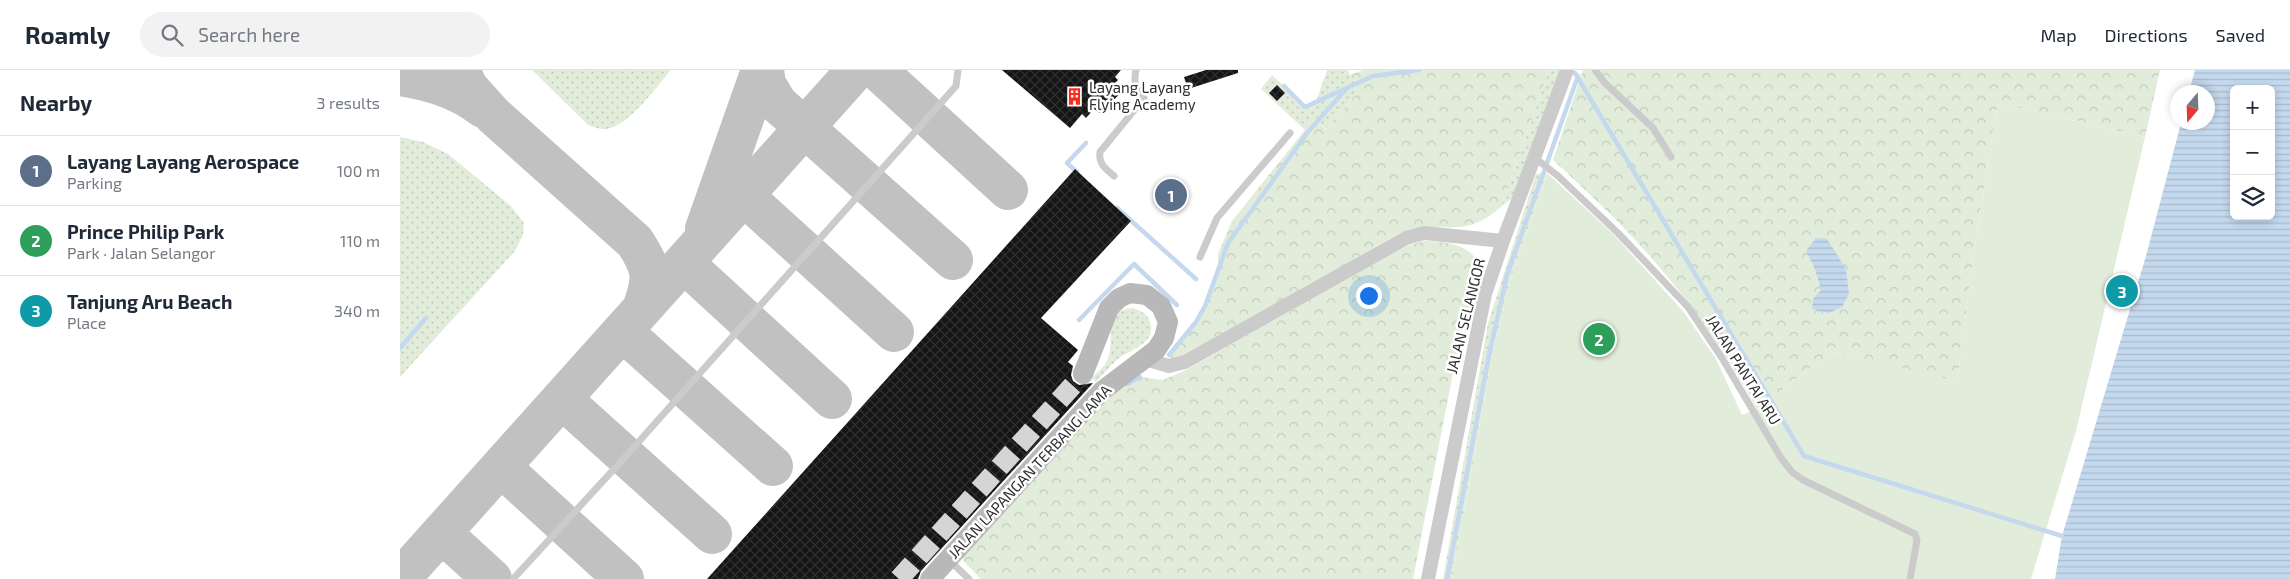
<!DOCTYPE html>
<meta charset="utf-8">
<style>
:root{--surface:#fff;--page:#f2f2f3;--text:#1f2937;--muted:#747a83;--line:#e0e1e3;--accent:#111827}
body{margin:0;font-family:"Exo 2",sans-serif;background:var(--page);color:var(--text)}
.controls{position:absolute;right:15px;top:15px;display:grid;overflow:hidden;border-radius:8px;box-shadow:0 2px 8px #0003}
.controls button{width:45px;height:45px;display:grid;place-items:center;padding:0;border:0;border-bottom:1px solid var(--line);background:var(--surface);color:var(--text);font:25px sans-serif}
.compass{position:absolute;left:1770px;top:15px;width:45px;height:45px;border-radius:50%;background:var(--surface);box-shadow:0 2px 8px #0003;rotate:199deg}
.you{position:absolute;left:968px;top:225px;width:18px;height:18px;margin:-12px;border:4px solid #fff;border-radius:50%;background:#1a73e8;box-shadow:0 0 0 8px #1a73e833}
.badge{display:grid;place-items:center;width:32px;height:32px;border-radius:50%;background:var(--accent);color:#fff;font-size:16px;font-weight:700}
.pin{position:absolute;translate:-50% -50%;border:2px solid #fff;box-shadow:0 1px 5px #0006}
.list{margin:0;padding:0;list-style:none}
h2{display:flex;justify-content:space-between;align-items:center;height:65px;margin:0;padding:0 20px;font-size:21px}
h2 small{font-size:16px;font-weight:400;color:var(--muted)}
.list li{display:grid;grid-template-columns:32px 1fr auto;gap:15px;align-items:center;box-sizing:border-box;height:70px;padding:0 20px;border-top:1px solid var(--line)}
.list b{display:block;font-size:19px;white-space:nowrap}
.list p{margin:0;font-size:16px;white-space:nowrap;color:var(--muted)}
.list em{font-size:16px;font-style:normal;color:var(--muted)}
.icon{flex:none;width:28px;height:28px;fill:none;stroke:currentColor;stroke-width:2;stroke-linecap:round;stroke-linejoin:round}
.map{position:relative;flex:none;width:1890px;height:509px;overflow:hidden}
header{display:flex;align-items:center;gap:30px;box-sizing:border-box;height:70px;padding:0 25px;background:var(--surface);border-bottom:1px solid var(--line)}
header strong{font-size:24px}
nav{display:flex;gap:28px;margin-inline-start:auto;font-size:18px}
.search{width:350px;height:45px;background:var(--page);display:flex;align-items:center;gap:12px;box-sizing:border-box;padding:0 18px;border-radius:28px;color:var(--muted);font-size:19px}
main{display:flex}
aside{flex:1;background:var(--surface)}
.map>svg:first-child{display:block}
</style>
<header>
<strong>Roamly</strong>
<div class="search"><svg class="icon" aria-label="search" viewBox="0 0 24 24"><circle cx="10" cy="10" r="6"/><path d="M15 15l6 6"/></svg>Search here</div>
<nav><a>Map</a><a>Directions</a><a>Saved</a></nav>
</header>
<main>
<aside>
<h2>Nearby<small>3 results</small></h2>
<ul class="list">
<li><span class="badge" style="background:#5c6f8a">1</span><div><b>Layang Layang Aerospace</b><p>Parking</p></div><em>100 m</em></li>
<li><span class="badge" style="background:#2e9e5b">2</span><div><b>Prince Philip Park</b><p>Park · Jalan Selangor</p></div><em>110 m</em></li>
<li><span class="badge" style="background:#0f9aa8">3</span><div><b>Tanjung Aru Beach</b><p>Place</p></div><em>340 m</em></li>
</ul>
</aside>
<div class="map">
<svg width="1890" height="509" viewBox="0 0 1890 509">
<defs>
<pattern id="grass-dots" width="8" height="8" patternUnits="userSpaceOnUse" patternTransform="scale(1.25)"><rect width="8" height="8" fill="#e1edda"/><path d="M2 2h.1M6 6h.1" fill="none" stroke="#c1ccbb" stroke-width="1.8" stroke-linecap="round"/></pattern>
<pattern id="forest-crowns" width="20" height="18" patternUnits="userSpaceOnUse" patternTransform="scale(1.25)"><rect width="20" height="18" fill="#e1edda"/><path d="M2 6a3 3 0 1 1 6 0M12 15a3 3 0 1 1 6 0" fill="none" stroke="#c1ccbb"/></pattern>
<pattern id="water-rules" width="6" height="5" patternUnits="userSpaceOnUse" patternTransform="scale(1.25)"><rect width="6" height="5" fill="#c4d8ee"/><path d="M0 2.5h6" fill="none" stroke="#a9bacc"/></pattern>
<pattern id="building-cross-hatch" width="8" height="8" patternUnits="userSpaceOnUse" patternTransform="scale(1.25)"><rect width="8" height="8" fill="#151515"/><path d="M0 0l8 8M0 8l8-8" fill="none" stroke="#2f2f2f"/></pattern>
</defs>
<rect width="100%" height="100%" fill="#fff"/>
<path fill="url(#grass-dots)" d="M 132,0 L 271,0 C 256,17 230,55 207,59 C 200,60 194,57 188,55 Z
M 927,0 L 948,0 L 958,22 L 926,59 L 914,50 L 905,60 L 861,19 L 872,5 L 906,37 L 916,32 Z
M 1149,0 L 1160,0 L 1119,116 L 1111,129 L 1091,145 L 1101,136 Z
M 0,67 L 23,72 L 48,84 L 111,136 L 124,153 L 123,165 L 115,181 L 0,307 Z
M 1145,102 L 1147,103 L 1111,208 L 1092,286 L 1052,509 L 1043,509 L 1088,253 L 1136,104 Z
M 732,238 C 740,240 747,243 750,252 C 757,273 731,279 718,289 C 710,296 703,304 696,312 L 692,308 C 696,303 703,298 706,293 C 718,274 699,242 732,238 Z"/>
<path fill="url(#forest-crowns)" d="M 963,0 L 1149,0 L 1101,136 C 1064,173 1038,147 1000,163 L 787,284 L 772,289 L 769,285 L 796,252 L 805,236 L 818,202 L 818,184 L 832,151 L 913,50 L 926,59 L 958,22 L 950,5 Z
M 1183,0 L 1760,0 L 1745,67 L 1598,33 L 1574,181 L 1557,312 L 1432,282 L 1357,339 C 1315,263 1265,197 1203,137 C 1186,121 1170,105 1153,90 Z
M 1024,171 C 1046,172 1077,174 1079,201 L 1058,277 L 1013,509 L 581,509 L 564,492 L 562,487 L 712,325 L 740,307 L 763,310 L 786,300 L 1003,177 Z"/>
<path fill="#e1edda" d="M 1598,33 L 1745,67 L 1676,361 L 1631,509 L 1052,509 L 1092,286 L 1111,208 L 1147,103 L 1214,165 L 1283,241 L 1316,289 L 1342,345 L 1357,339 L 1432,282 L 1557,311 L 1574,181 Z"/>
<path fill="url(#water-rules)" fill-rule="evenodd" d="M 1795,0 L 1890,0 L 1890,509 L 1655,509 L 1662,466 L 1746,186 L 1781,53 L 1808,52 L 1808,22 L 1789,22 ZM 1834,19 L 1871,19 L 1871,146 L 1834,146 Z
M 1416,168 L 1427,169 L 1446,199 L 1449,224 L 1442,237 L 1429,243 L 1412,239 L 1413,229 L 1421,220 L 1415,199 L 1406,181 Z"/>
<g fill="none" stroke-linecap="round" stroke-linejoin="round">
<path stroke="#c4d8ee" stroke-width="4.5" d="M 1175,3 L 1404,386 L 1662,466
M 884,16 L 905,37 L 973,6 L 1019,0
M 677,102 L 667,93 L 686,73
M 717,138 L 796,209
M 679,250 L 734,194 L 777,235
M 0,278 L 26,248
M 769,285 L 796,252 L 805,236 L 828,173 L 907,63 L 947,18
M 727,314 L 740,307
M 1047,509 L 1089,285 L 1107,205 L 1178,6"/>
<path stroke="#c1c1c1" stroke-width="40" d="M 364,0 L 366,14 L 378,34 L 553,190
M 477,0 L 608,120
M 0,6 C 31,11 58,19 83,38
M 332,102 L 333,108 L 344,126 L 494,262
M 305,159 L 361,0
M 284,193 L 432,329
M 242,239 L 456,0
M 222,261 L 373,396
M 162,329 L 312,464
M 101,397 L 224,509
M 42,463 L 92,509
M 0,509 L 242,239 C 253,208 253,200 235,172 L 93,45 L 68,17 L 60,0"/>
</g>
<path fill="url(#building-cross-hatch)" d="M 602,0 L 721,0 L 715,7 L 718,10 L 715,13 L 724,20 L 700,43 L 694,39 L 686,48 L 682,44 L 670,58 Z
M 806,0 L 838,0 L 838,3 L 788,19 L 784,7 Z
M 877,15 L 885,23 L 877,31 L 869,23 Z
M 675,99 L 731,151 L 641,248 L 678,280 L 668,292 L 673,296 L 671,305 L 673,311 L 679,315 L 693,313 L 521,501 L 518,509 L 307,509 Z"/>
<g fill="none" stroke-linecap="round" stroke-linejoin="round">
<path stroke="#d5d5d5" stroke-width="20" stroke-dasharray="20 10" stroke-linecap="butt" d="M 499,509 L 683,304"/>
<path stroke="#cbcbcb" stroke-width="7" d="M 1195,0 L 1204,12 L 1253,58 L 1271,87
M 1135,88 L 1158,106 L 1218,163 L 1288,237 L 1322,288 L 1381,388 L 1392,402 L 1403,410 L 1515,464 L 1517,470 L 1510,509
M 714,106 C 706,99 698,94 700,82 L 744,28 C 736,18 733,12 736,0
M 800,187 L 817,148 L 890,63
M 549,490 L 569,509
M 113,509 L 226,386 L 556,16 L 558,0"/>
<path stroke="#cbcbcb" stroke-width="14" d="M 745,289 L 769,296 L 785,292 L 1006,168 L 1024,163 L 1103,171
M 1028,509 L 1085,224 L 1103,171 L 1167,0"/>
<path stroke="#b8b8b8" stroke-width="20" d="M 530,509 L 702,321 L 756,280 L 764,268 L 768,252 L 761,236 L 747,225 L 730,223 L 719,228 L 709,238 L 683,304"/>
</g>
<defs>
<symbol id="building-bare" viewBox="-9 -9 18 18"><path d="M-4-6H4V6H1V3H-1V6H-4ZM-2.5-4.3h1.7v1.8h-1.7ZM.8-4.3h1.7v1.8H.8ZM-2.5-1h1.7V.8h-1.7ZM.8-1h1.7V.8H.8Z" fill="#f52f20" stroke="#fff" stroke-width="2.5" paint-order="stroke"/></symbol>
</defs>
<g fill-rule="evenodd">
<use href="#building-bare" x="662" y="14" width="25" height="25"/>
</g>
<g text-anchor="middle" stroke-width="5" stroke-linejoin="round" paint-order="stroke">
<g font-size="15" fill="#2e2e2e" stroke="#fff" text-anchor="start">
<text x="689" y="23">Layang Layang<tspan x="689" dy="17">Flying Academy</tspan></text>
</g>
<g font-size="15" fill="#2e2e2e" stroke="#fff">
<text transform="translate(1066 246) rotate(-76)" y="5">JALAN SELANGOR</text>
<text transform="translate(1343 300) rotate(58)" y="5">JALAN PANTAI ARU</text>
<text transform="translate(630 402) rotate(-47)" y="5">JALAN LAPANGAN TERBANG LAMA</text>
</g>
</g>
</svg>
<div class="controls">
<button>+</button>
<button>−</button>
<button><svg class="icon" aria-label="layers" viewBox="0 0 24 24"><path d="M12 4l9 5-9 5-9-5zM3 14l9 5 9-5"/></svg></button>
</div>
<svg class="compass" viewBox="-18 -18 36 36"><path d="M0-13l5 13h-10z" fill="#e53935"/><path d="M0 13l5-13h-10z" fill="#747a83"/></svg>
<div class="you"></div>
<div class="pin badge" style="left:771px;top:125px;background:#5c6f8a">1</div>
<div class="pin badge" style="left:1199px;top:269px;background:#2e9e5b">2</div>
<div class="pin badge" style="left:1722px;top:221px;background:#0f9aa8">3</div>
</div>
</main>
